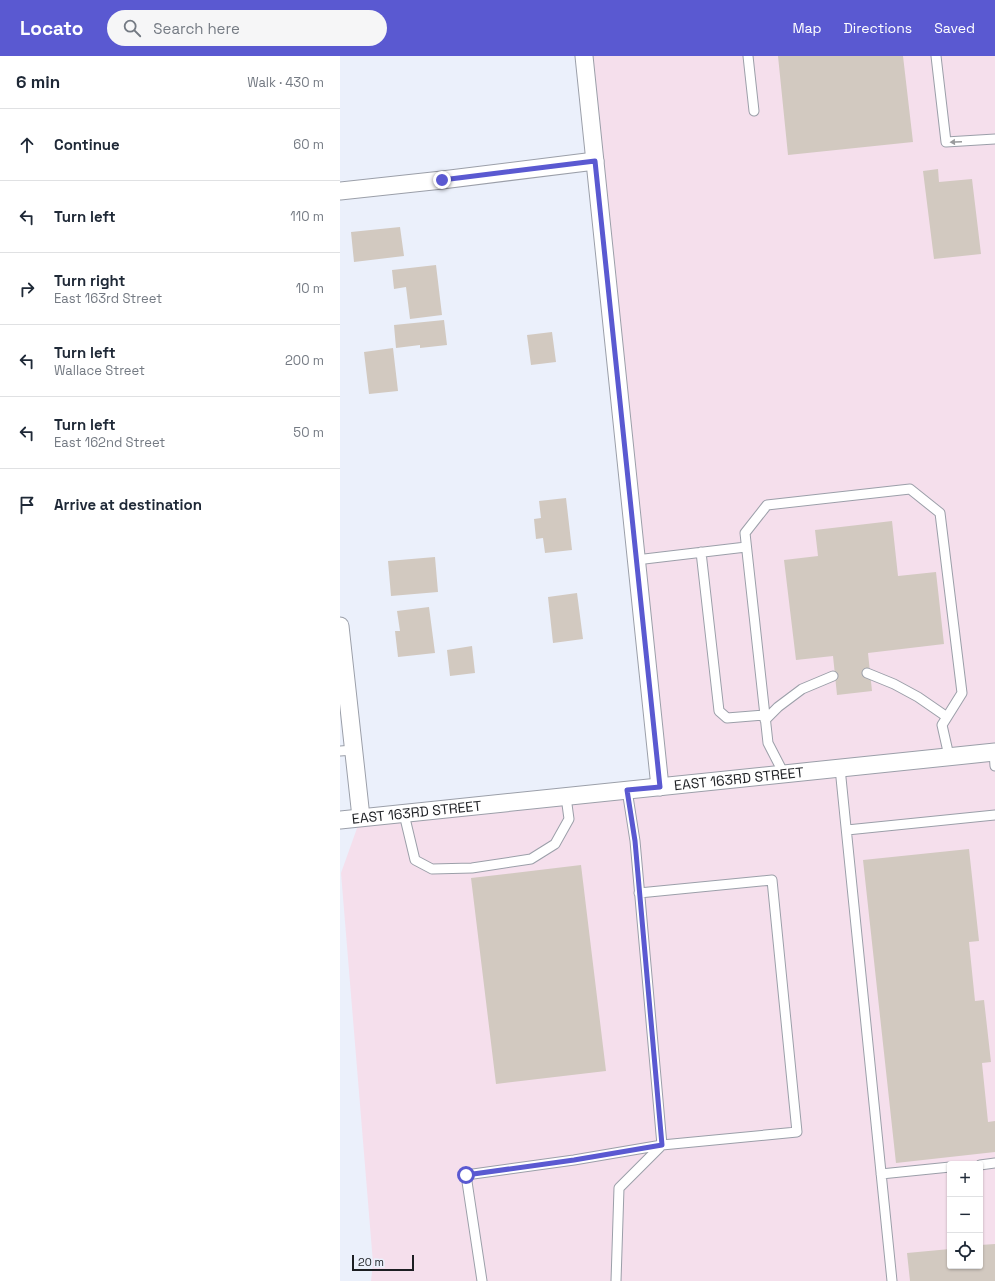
<!DOCTYPE html>
<meta charset="utf-8">
<style>
:root{--surface:#fff;--page:#f6f6f7;--text:#1f2937;--muted:#747a83;--line:#e0e1e3;--accent:#5a59d1}
body{margin:0;font-family:"Space Grotesk",sans-serif;background:var(--page);color:var(--text)}
.controls{position:absolute;right:12px;bottom:12px;display:grid;overflow:hidden;border-radius:4px;box-shadow:0 1px 3px #0004}
.controls button{width:36px;height:36px;display:grid;place-items:center;padding:0;border:0;border-bottom:1px solid var(--line);background:var(--surface);color:var(--text);font:20px sans-serif}
.scale{position:absolute;left:12px;bottom:10px;width:62px;box-sizing:border-box;padding-left:4px;border:2px solid #1c1e22;border-top:0;font-size:11px;line-height:14px;white-space:nowrap;color:#1c1e22;-webkit-text-stroke:3px #ebf0fb;paint-order:stroke}
.stop{position:absolute;width:12px;height:12px;margin:-9px;border:3px solid #5a59d1;border-radius:50%;background:#fff}
.stop.end{background:#5a59d1;border-color:#fff;box-shadow:0 1px 4px #0008}
.list{margin:0;padding:0;list-style:none}
h2{display:flex;justify-content:space-between;align-items:center;height:52px;margin:0;padding:0 16px;font-size:17px}
h2 small{font-size:13px;font-weight:400;color:var(--muted)}
.list li{display:grid;grid-template-columns:26px 1fr auto;gap:12px;align-items:center;box-sizing:border-box;height:72px;padding:0 16px;border-top:1px solid var(--line)}
.list b{display:block;font-size:15px;white-space:nowrap}
.list p{margin:0;font-size:13px;white-space:nowrap;color:var(--muted)}
.list em{font-size:13px;font-style:normal;color:var(--muted)}
.icon{flex:none;width:22px;height:22px;fill:none;stroke:currentColor;stroke-width:2;stroke-linecap:round;stroke-linejoin:round}
.map{position:relative;flex:none;width:655px;height:1225px;overflow:hidden}
header{display:flex;align-items:center;gap:24px;box-sizing:border-box;height:56px;padding:0 20px;background:var(--accent);color:#fff}
header strong{font-size:19px}
nav{display:flex;gap:22px;margin-inline-start:auto;font-size:14px}
.search{width:280px;height:36px;background:var(--page);display:flex;align-items:center;gap:10px;box-sizing:border-box;padding:0 14px;border-radius:22px;color:var(--muted);font-size:15px}
main{display:flex}
aside{flex:1;background:var(--surface)}
.map>svg:first-child{display:block}
</style>
<header>
<strong>Locato</strong>
<div class="search"><svg class="icon" aria-label="search" viewBox="0 0 24 24"><circle cx="10" cy="10" r="6"/><path d="M15 15l6 6"/></svg>Search here</div>
<nav><a>Map</a><a>Directions</a><a>Saved</a></nav>
</header>
<main>
<aside>
<h2>6 min<small>Walk · 430 m</small></h2>
<ul class="list">
<li><svg class="icon" aria-label="ahead" viewBox="0 0 24 24"><path d="M12 20V5M6 11l6-6 6 6"/></svg><div><b>Continue</b></div><em>60 m</em></li>
<li><svg class="icon" aria-label="left" viewBox="0 0 24 24"><path d="M17 20v-9H6M10 6l-5 5 5 5"/></svg><div><b>Turn left</b></div><em>110 m</em></li>
<li><svg class="icon" aria-label="right" viewBox="0 0 24 24"><path d="M7 20v-9h11M14 6l5 5-5 5"/></svg><div><b>Turn right</b><p>East 163rd Street</p></div><em>10 m</em></li>
<li><svg class="icon" aria-label="left" viewBox="0 0 24 24"><path d="M17 20v-9H6M10 6l-5 5 5 5"/></svg><div><b>Turn left</b><p>Wallace Street</p></div><em>200 m</em></li>
<li><svg class="icon" aria-label="left" viewBox="0 0 24 24"><path d="M17 20v-9H6M10 6l-5 5 5 5"/></svg><div><b>Turn left</b><p>East 162nd Street</p></div><em>50 m</em></li>
<li><svg class="icon" aria-label="arrive" viewBox="0 0 24 24"><path d="M6 21V4h12l-3 4 3 4H6"/></svg><div><b>Arrive at destination</b></div></li>
</ul>
</aside>
<div class="map">
<svg width="655" height="1225" viewBox="0 0 655 1225">
<rect width="100%" height="100%" fill="#ebf0fb"/>
<path fill="#f5dfec" fill-rule="evenodd" d="M 243,0 L 655,0 L 655,1225 L 31,1225 L 33,1207 L 1,817 L 21,761 L 320,731 ZM 610,1108 L 640,1108 L 640,1210 L 610,1210 Z"/>
<path fill="#d2c9c0" d="M 438,0 L 563,0 L 573,86 L 448,99 Z
M 598,113 L 599,126 L 632,123 L 641,198 L 594,203 L 583,115 Z
M 60,171 L 64,200 L 14,206 L 11,176 Z
M 96,209 L 102,259 L 70,263 L 66,231 L 54,233 L 52,214 Z
M 104,264 L 107,289 L 80,292 L 80,289 L 56,292 L 54,269 Z
M 212,276 L 216,306 L 191,309 L 187,279 Z
M 53,292 L 58,335 L 29,338 L 24,296 Z
M 226,442 L 232,494 L 205,497 L 203,482 L 196,483 L 194,463 L 201,462 L 199,445 Z
M 552,465 L 558,520 L 596,516 L 604,588 L 528,597 L 532,635 L 497,639 L 493,600 L 456,604 L 444,504 L 478,500 L 475,474 Z
M 95,501 L 98,536 L 51,540 L 48,505 Z
M 237,537 L 243,583 L 213,587 L 208,541 Z
M 89,551 L 95,597 L 58,601 L 55,575 L 60,575 L 57,555 Z
M 132,590 L 135,617 L 110,620 L 107,594 Z
M 629,793 L 639,885 L 629,886 L 635,945 L 644,944 L 651,1006 L 642,1007 L 648,1066 L 655,1065 L 655,1096 L 556,1107 L 523,804 Z
M 241,809 L 266,1015 L 156,1028 L 131,822 Z
M 655,1188 L 655,1225 L 570,1225 L 567,1197 L 610,1193 L 610,1210 L 640,1210 L 640,1189 Z"/>
<g fill="none" stroke-linecap="round" stroke-linejoin="round">
<defs>
<path id="lane" d="M 408,0 L 414,55
M 596,0 L 606,86 L 655,83
M 361,496 L 379,655 L 387,662 L 425,659
M 296,504 L 406,491
M 527,617 L 554,628 L 578,641 L 607,661
M 425,664 L 438,651 L 462,633 L 493,620
M 0,695 L 14,694
M 654,696 L 655,710
M 500,712 L 552,1225
M 444,718 L 428,687 L 405,477 L 427,449 L 570,433 L 600,457 L 622,637 L 602,669 L 609,700
M 64,758 L 75,804 L 92,813 L 132,812 L 191,803 L 215,788 L 229,763 L 226,741
M 507,774 L 655,759
M 640,1109 L 655,1107
M 541,1118 L 610,1111
M 142,1225 L 126,1119 L 234,1104 L 322,1089 L 457,1076 L 432,824 L 299,837
M 276,1225 L 279,1132 L 322,1089 L 295,785 L 287,734"/>
<g id="street">
<path d="M 244,0 L 320,731"/>
<path d="M 0,135 L 102,124 L 255,105"/>
<path d="M 0,570 L 21,761"/>
<path id="s1" d="M 0,764 L 655,696"/>
</g>
</defs>
<use href="#lane" stroke="#9b9fa9" stroke-width="11"/>
<use href="#street" stroke="#9b9fa9" stroke-width="19"/>
<use href="#lane" stroke="#fff" stroke-width="9"/>
<use href="#street" stroke="#fff" stroke-width="17"/>
</g>
<defs><path id="oneway-solid" d="M-6-.8H1V-3.2L6.5 0L1 3.2V.8H-6Z"/></defs>
<use fill="#999a9c" href="#oneway-solid" transform="translate(616 86) rotate(177)"/>
<g fill="none" stroke-linecap="round" stroke-linejoin="round">
<path stroke="#5a59d1" stroke-width="5" d="M 102,124 L 255,105 L 320,731 L 287,734 L 295,785 L 322,1089 L 234,1104 L 126,1119"/>
</g>
<g text-anchor="middle" stroke-width="4" stroke-linejoin="round" paint-order="stroke">
<g font-size="14" fill="#1c1e22" stroke="#ebf0fb">
<text dy="5" stroke="none"><textPath href="#s1" startOffset="401">EAST 163RD STREET</textPath></text>
<text dy="5" stroke="none"><textPath href="#s1" startOffset="77">EAST 163RD STREET</textPath></text>
</g>
</g>
</svg>
<div class="controls">
<button>+</button>
<button>−</button>
<button><svg class="icon" aria-label="locate" viewBox="0 0 24 24"><circle cx="12" cy="12" r="6"/><path d="M12 2v4M12 18v4M2 12h4M18 12h4"/></svg></button>
</div>
<div class="scale">20 m</div>
<div class="stop" style="left:126px;top:1119px"></div>
<div class="stop end" style="left:102px;top:124px"></div>
</div>
</main>
